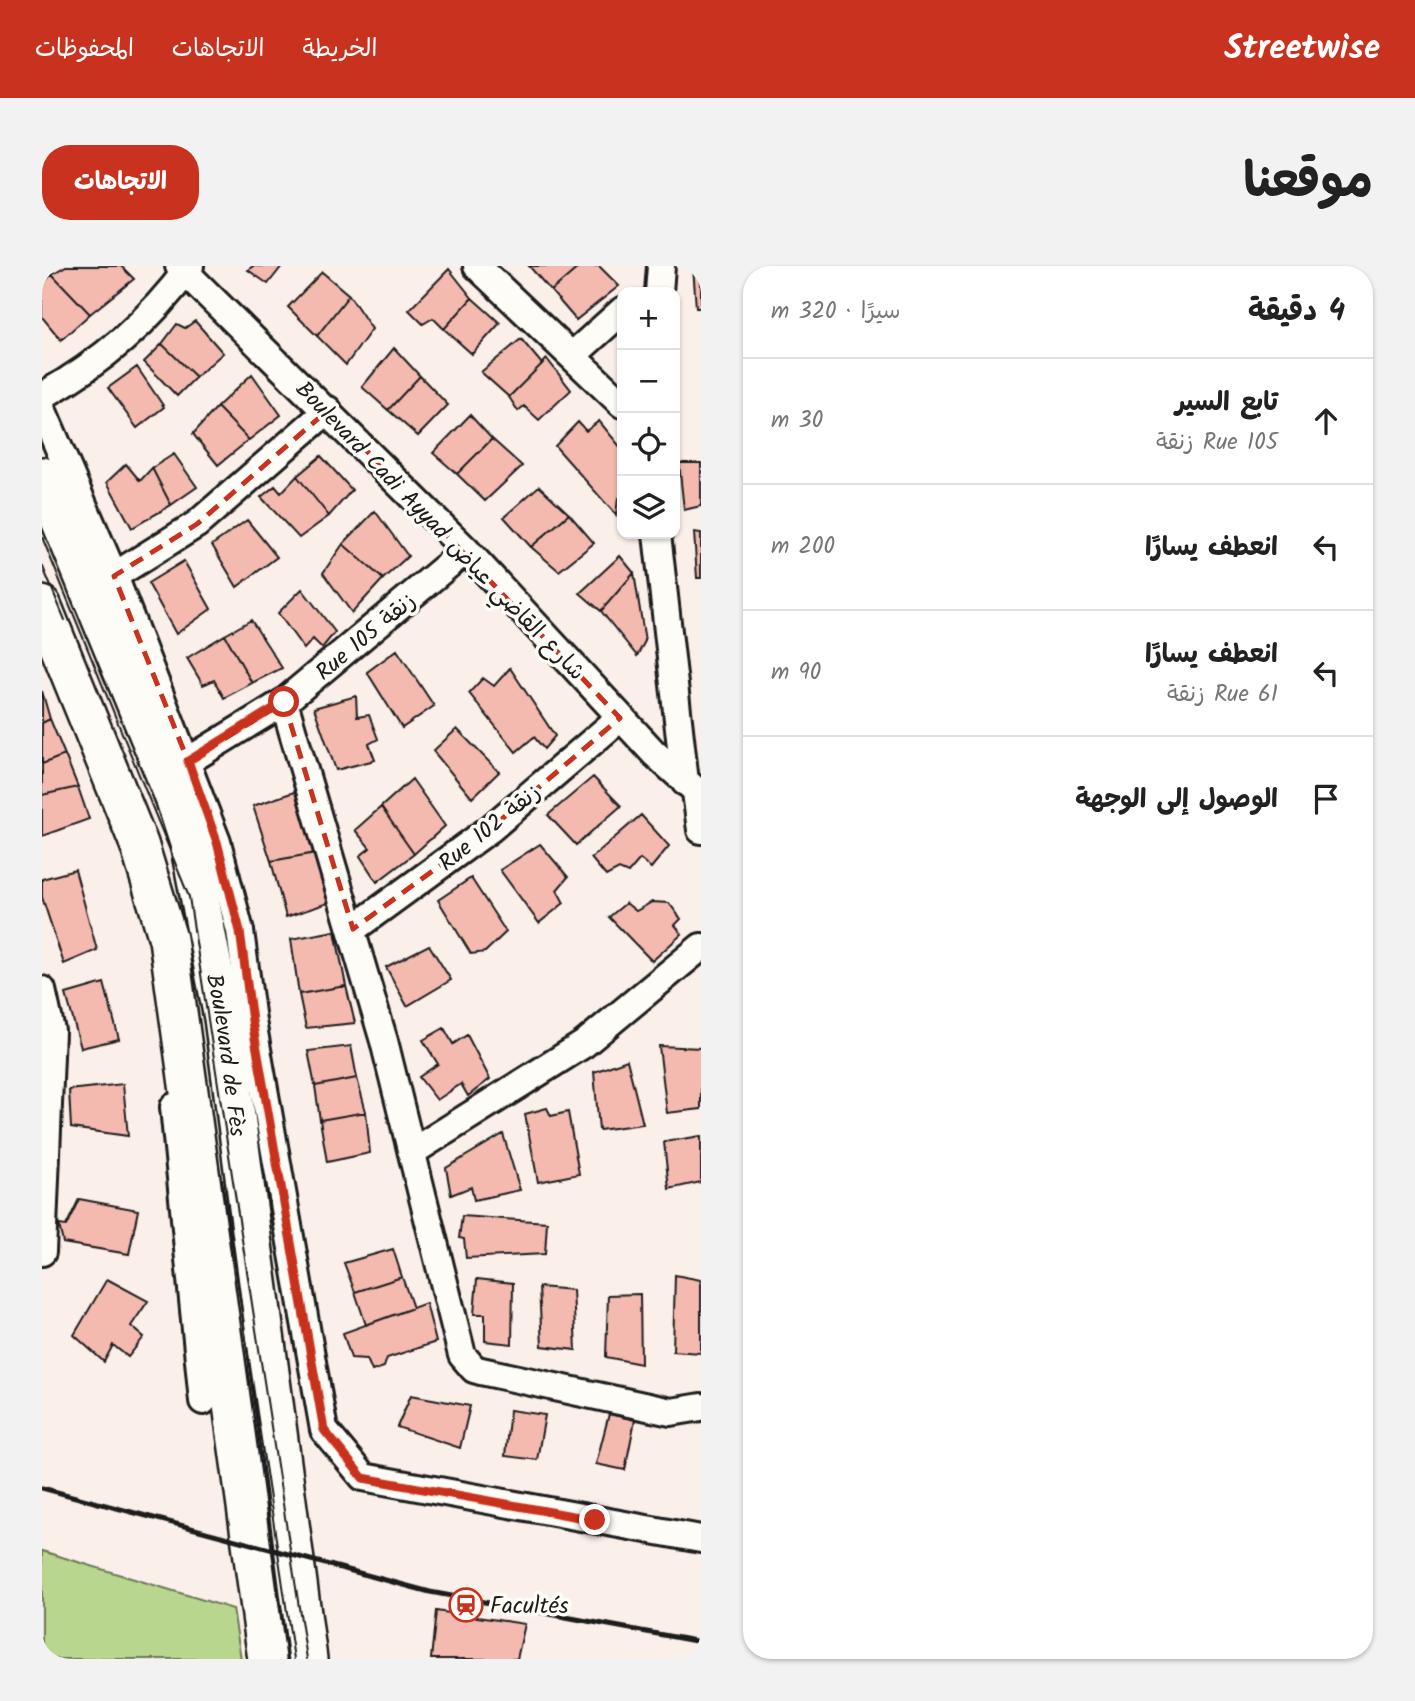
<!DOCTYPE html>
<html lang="ar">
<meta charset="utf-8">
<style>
:root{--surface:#fff;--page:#f2f2f2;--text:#222;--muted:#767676;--line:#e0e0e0;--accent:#c8321e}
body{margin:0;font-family:Kalam,"Playpen Sans Arabic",sans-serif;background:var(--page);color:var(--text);direction:rtl}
.controls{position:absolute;right:21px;top:21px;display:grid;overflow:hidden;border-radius:14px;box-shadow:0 2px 5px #0004}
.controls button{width:63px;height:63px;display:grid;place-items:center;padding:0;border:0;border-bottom:2px solid var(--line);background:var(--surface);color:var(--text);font:35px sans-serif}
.stop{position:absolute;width:21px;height:21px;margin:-16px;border:5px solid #c8321e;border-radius:50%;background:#fff}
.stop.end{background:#c8321e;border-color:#fff;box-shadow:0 2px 7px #0008}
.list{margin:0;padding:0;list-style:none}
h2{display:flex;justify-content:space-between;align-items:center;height:91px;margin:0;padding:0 28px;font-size:30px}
h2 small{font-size:23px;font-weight:400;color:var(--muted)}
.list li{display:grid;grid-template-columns:46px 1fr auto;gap:21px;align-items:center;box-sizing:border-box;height:126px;padding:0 28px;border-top:2px solid var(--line)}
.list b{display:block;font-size:26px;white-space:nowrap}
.list p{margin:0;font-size:23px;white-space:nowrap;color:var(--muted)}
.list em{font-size:23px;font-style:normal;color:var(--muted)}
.icon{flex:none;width:38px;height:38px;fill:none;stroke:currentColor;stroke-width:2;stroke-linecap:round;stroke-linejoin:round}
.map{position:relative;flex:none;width:659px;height:1393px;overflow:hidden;direction:ltr;border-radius:28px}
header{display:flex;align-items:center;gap:42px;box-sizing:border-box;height:98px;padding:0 35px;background:var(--accent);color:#fff}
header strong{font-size:33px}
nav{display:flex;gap:38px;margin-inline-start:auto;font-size:24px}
.intro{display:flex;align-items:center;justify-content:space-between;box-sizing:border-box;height:168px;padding:0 42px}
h1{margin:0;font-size:49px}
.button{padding:18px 32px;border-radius:28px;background:var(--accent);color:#fff;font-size:24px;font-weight:700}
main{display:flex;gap:42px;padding:0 42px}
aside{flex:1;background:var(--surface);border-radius:28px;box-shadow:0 2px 5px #0004}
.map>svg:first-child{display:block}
</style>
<header>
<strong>Streetwise</strong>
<nav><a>الخريطة</a><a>الاتجاهات</a><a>المحفوظات</a></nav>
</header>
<div class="intro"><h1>موقعنا</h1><a class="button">الاتجاهات</a></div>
<main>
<aside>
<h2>4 دقيقة<small>سيرًا · 320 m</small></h2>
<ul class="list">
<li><svg class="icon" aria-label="ahead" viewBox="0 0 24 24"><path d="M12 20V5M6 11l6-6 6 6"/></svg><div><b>تابع السير</b><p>Rue 105 زنقة</p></div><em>30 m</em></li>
<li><svg class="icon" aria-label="left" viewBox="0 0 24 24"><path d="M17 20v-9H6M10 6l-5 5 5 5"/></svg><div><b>انعطف يسارًا</b></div><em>200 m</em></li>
<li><svg class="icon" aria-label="left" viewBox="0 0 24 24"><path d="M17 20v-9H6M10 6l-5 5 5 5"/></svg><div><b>انعطف يسارًا</b><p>Rue 61 زنقة</p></div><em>90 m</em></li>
<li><svg class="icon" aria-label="arrive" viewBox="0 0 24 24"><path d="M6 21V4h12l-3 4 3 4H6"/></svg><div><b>الوصول إلى الوجهة</b></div></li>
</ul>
</aside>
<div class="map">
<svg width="659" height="1393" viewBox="0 0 659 1393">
<rect width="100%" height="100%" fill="#fbefe9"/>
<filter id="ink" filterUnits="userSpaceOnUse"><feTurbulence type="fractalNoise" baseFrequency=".0143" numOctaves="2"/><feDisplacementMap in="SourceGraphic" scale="14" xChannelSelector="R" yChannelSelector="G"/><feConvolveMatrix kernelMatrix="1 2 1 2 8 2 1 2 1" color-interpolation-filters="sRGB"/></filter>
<g filter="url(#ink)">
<path fill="#b9d68f" stroke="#6a7956" stroke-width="2" d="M 0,1285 L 191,1343 L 199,1393 L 0,1393 Z"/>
<path fill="#f4bab0" stroke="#1c1c1c" stroke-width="2" d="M 24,0 L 79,0 L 92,13 L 48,48 L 10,8 Z
M 211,0 L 240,0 L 226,18 L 206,4 Z
M 487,0 L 538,0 L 509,25 Z
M 538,0 L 557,0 L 577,20 L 534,54 L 509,25 Z
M 651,0 L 659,0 L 659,42 L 654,42 Z
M 407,3 L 430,32 L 402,63 L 391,52 L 381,58 L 367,44 Z
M 280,6 L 307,29 L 275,70 L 246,41 Z
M 10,8 L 48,48 L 19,74 L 0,51 L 0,18 Z
M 307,29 L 330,63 L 304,99 L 275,70 Z
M 430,32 L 458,57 L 430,88 L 402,63 Z
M 153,55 L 181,87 L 154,111 L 120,78 L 135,58 L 143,62 Z
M 479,73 L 500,98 L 467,131 L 439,106 Z
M 120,78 L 154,111 L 135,130 L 102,96 Z
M 352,82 L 378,110 L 346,144 L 320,121 Z
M 505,93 L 529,124 L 497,154 L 482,140 L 476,145 L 467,131 Z
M 95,101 L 122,141 L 95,162 L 66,122 Z
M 210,108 L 239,149 L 207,174 L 175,141 Z
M 378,110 L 406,139 L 376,170 L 346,144 Z
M 175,141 L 207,174 L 176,199 L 151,168 Z
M 428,149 L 450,173 L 415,208 L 391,187 Z
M 557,155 L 580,183 L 580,233 L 576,232 L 574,249 L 513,180 L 536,156 L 544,165 Z
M 450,173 L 480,200 L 443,235 L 415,208 Z
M 132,188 L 155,221 L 129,239 L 110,202 Z
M 279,190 L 310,224 L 287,250 L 255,210 Z
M 637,197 L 659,197 L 659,240 L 642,244 Z
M 84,198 L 98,215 L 110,202 L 129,239 L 90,262 L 65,216 Z
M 255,210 L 287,250 L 257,272 L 219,231 L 233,220 L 239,227 Z
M 497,220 L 527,248 L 489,281 L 462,251 Z
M 333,245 L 366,290 L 341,313 L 301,278 Z
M 527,248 L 552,277 L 517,305 L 489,281 Z
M 205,254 L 235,291 L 195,321 L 170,279 Z
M 652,266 L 659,267 L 659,312 L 655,312 Z
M 301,278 L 341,313 L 310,347 L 281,307 Z
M 578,290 L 592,307 L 559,345 L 538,327 Z
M 142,295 L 169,343 L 134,368 L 106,317 Z
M 592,307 L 603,375 L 595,390 L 559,345 Z
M 260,323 L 293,366 L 280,382 L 271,373 L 262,383 L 236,347 Z
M 209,354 L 240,402 L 210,417 L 183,369 Z
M 183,369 L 210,417 L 182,432 L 172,414 L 161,419 L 145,392 Z
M 355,384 L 392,440 L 360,462 L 325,406 Z
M 468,402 L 513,470 L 502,483 L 492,471 L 474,486 L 427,427 L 441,412 L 452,420 Z
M 0,425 L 8,453 L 0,457 Z
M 314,430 L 315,451 L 327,449 L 336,473 L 327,478 L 333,494 L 294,504 L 272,442 Z
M 8,453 L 23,489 L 0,498 L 0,457 Z
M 415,463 L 457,506 L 430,532 L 391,485 Z
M 23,489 L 36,521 L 0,529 L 0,498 Z
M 551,511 L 579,540 L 534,579 L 506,549 Z
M 370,513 L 403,560 L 372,588 L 339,541 Z
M 36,521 L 47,553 L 0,570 L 0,529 Z
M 255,525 L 274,587 L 229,595 L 211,540 Z
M 339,541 L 372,588 L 335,616 L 318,590 L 328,582 L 313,564 Z
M 599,549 L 627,580 L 609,602 L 598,593 L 586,607 L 577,603 L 564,610 L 549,592 Z
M 498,578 L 526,611 L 515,624 L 522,637 L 497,657 L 458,604 Z
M 274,587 L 286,637 L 244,651 L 229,595 Z
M 33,604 L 55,684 L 22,698 L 0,631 L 0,613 Z
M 429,612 L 464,666 L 443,686 L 429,688 L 396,634 Z
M 610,636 L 627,637 L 639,653 L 633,659 L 640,668 L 610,695 L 567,651 L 584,637 L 594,645 Z
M 293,665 L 304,720 L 257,728 L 249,673 Z
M 387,679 L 409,714 L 365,740 L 344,701 Z
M 62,717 L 77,773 L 39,782 L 24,728 Z
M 304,720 L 313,757 L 264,762 L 257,728 Z
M 402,762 L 411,778 L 425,769 L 448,813 L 426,830 L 419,818 L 395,834 L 377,811 L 396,798 L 381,774 Z
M 309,780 L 315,812 L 273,820 L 266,785 Z
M 617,780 L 659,782 L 659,843 L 625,847 Z
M 585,794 L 601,858 L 557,864 L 552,806 Z
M 315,812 L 324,846 L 278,854 L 273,820 Z
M 81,818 L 86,870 L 29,862 L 27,824 Z
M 505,842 L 509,850 L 526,846 L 537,908 L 496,916 L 483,848 Z
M 324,846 L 328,887 L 285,896 L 278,854 Z
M 461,868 L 478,924 L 432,934 L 429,921 L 409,929 L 404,902 Z
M 659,870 L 659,916 L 627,923 L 622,876 Z
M 37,933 L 96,944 L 87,988 L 21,977 L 17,959 L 24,960 Z
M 420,950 L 505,956 L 503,988 L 424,992 L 422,973 L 417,972 Z
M 351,983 L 360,1011 L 313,1026 L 302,997 Z
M 633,1009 L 659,1014 L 659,1087 L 631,1085 Z
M 360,1011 L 371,1042 L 324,1059 L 313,1026 Z
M 65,1013 L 106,1035 L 89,1060 L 102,1071 L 86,1091 L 71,1079 L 62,1096 L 32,1069 Z
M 435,1013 L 471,1017 L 470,1078 L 443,1075 L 443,1048 L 432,1048 Z
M 497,1021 L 531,1024 L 534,1084 L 500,1080 Z
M 598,1028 L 599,1098 L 564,1091 L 566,1029 Z
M 384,1037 L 394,1076 L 345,1092 L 342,1101 L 330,1105 L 325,1093 L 309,1092 L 301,1067 Z
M 369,1129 L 428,1140 L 418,1182 L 355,1161 Z
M 468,1144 L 503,1149 L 495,1194 L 463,1190 Z
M 567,1148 L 593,1154 L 583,1204 L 554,1198 Z
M 394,1345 L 483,1358 L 475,1393 L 389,1393 Z"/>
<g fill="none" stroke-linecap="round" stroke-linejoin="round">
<defs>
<path id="street" d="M 137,0 L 424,284 L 612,487 L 659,529
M 435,0 L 580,138
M 617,26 L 619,0
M 531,89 L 580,45
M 0,130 C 60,96 107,56 148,0
M 0,143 L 72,310 L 175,576 L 198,665 L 210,755 L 282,1164 L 321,1211 L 659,1273
M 615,268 L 643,516
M 72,310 L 155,258 L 286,144
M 242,436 L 342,775 L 420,1089 L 432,1103 L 439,1105 L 629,1146 L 659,1141
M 146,495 L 242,436 L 424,284
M 654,526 L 659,564
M 311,663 L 448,563 L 578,452
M 0,724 L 9,765 L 0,986
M 132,841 L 161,1135
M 370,886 L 542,778 L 659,681"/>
<g id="secondary">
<path id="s1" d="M 0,210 L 132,531 L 147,577 L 181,752 L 266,1393"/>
<path d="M 0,339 L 97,578 L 126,673 L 225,1393"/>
</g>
</defs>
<use href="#street" stroke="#1c1c1c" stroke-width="32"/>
<use href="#secondary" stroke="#1c1c1c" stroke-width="42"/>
<use href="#street" stroke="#fdfcf7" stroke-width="26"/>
<use href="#secondary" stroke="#fdfcf7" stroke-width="37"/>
<path stroke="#1c1c1c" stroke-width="2" d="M 0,271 L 147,631 L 265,1393
M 0,299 L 23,354
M 180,913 L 252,1393"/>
<path stroke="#1c1c1c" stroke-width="5" d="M 0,1222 L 388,1326 L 659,1376"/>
</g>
</g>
<g fill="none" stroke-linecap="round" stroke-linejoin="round" filter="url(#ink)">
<path stroke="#c8321e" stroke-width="9" d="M 242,436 L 146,495 L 175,576 L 198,665 L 210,755 L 282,1164 L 321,1212 L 553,1254"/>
</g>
<path fill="none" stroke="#c8321e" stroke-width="5" stroke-dasharray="14 9" stroke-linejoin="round" d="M 286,144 L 578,452 L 448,563 L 311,663 L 242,436 L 146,495 L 72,310 L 155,258 Z"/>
<defs>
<symbol id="station-ring" viewBox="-11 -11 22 22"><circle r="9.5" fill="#fdfcf7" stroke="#c8321e" stroke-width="1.5"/><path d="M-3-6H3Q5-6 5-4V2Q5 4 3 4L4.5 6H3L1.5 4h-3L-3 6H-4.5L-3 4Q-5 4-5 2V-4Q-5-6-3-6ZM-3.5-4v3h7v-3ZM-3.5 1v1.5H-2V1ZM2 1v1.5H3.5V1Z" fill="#c8321e"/></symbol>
</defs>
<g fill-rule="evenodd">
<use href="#station-ring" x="405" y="1320" width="38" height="38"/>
</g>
<g text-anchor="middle" stroke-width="7" stroke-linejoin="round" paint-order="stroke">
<g font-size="23" fill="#1c1c1c" stroke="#fdfcf7">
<text transform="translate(399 264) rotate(46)" y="8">Boulevard Cadi Ayyad شارع القاضي عياض</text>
<text transform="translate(323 370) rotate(-40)" y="8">Rue 105 زنقة</text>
<text transform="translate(447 561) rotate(-39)" y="8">Rue 102 زنقة</text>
<text dy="8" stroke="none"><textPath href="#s1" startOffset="611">Boulevard de Fès</textPath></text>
</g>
<g font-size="23" fill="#1c1c1c" stroke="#fdfcf7" text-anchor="start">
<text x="448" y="1347">Facultés</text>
</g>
</g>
</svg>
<div class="controls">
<button>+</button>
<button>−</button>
<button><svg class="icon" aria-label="locate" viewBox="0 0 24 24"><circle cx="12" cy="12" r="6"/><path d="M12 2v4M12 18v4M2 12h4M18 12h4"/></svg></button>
<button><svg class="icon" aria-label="layers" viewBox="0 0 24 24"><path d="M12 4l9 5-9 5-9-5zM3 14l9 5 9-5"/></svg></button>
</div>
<div class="stop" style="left:242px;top:436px"></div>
<div class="stop end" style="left:553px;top:1254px"></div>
</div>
</main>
